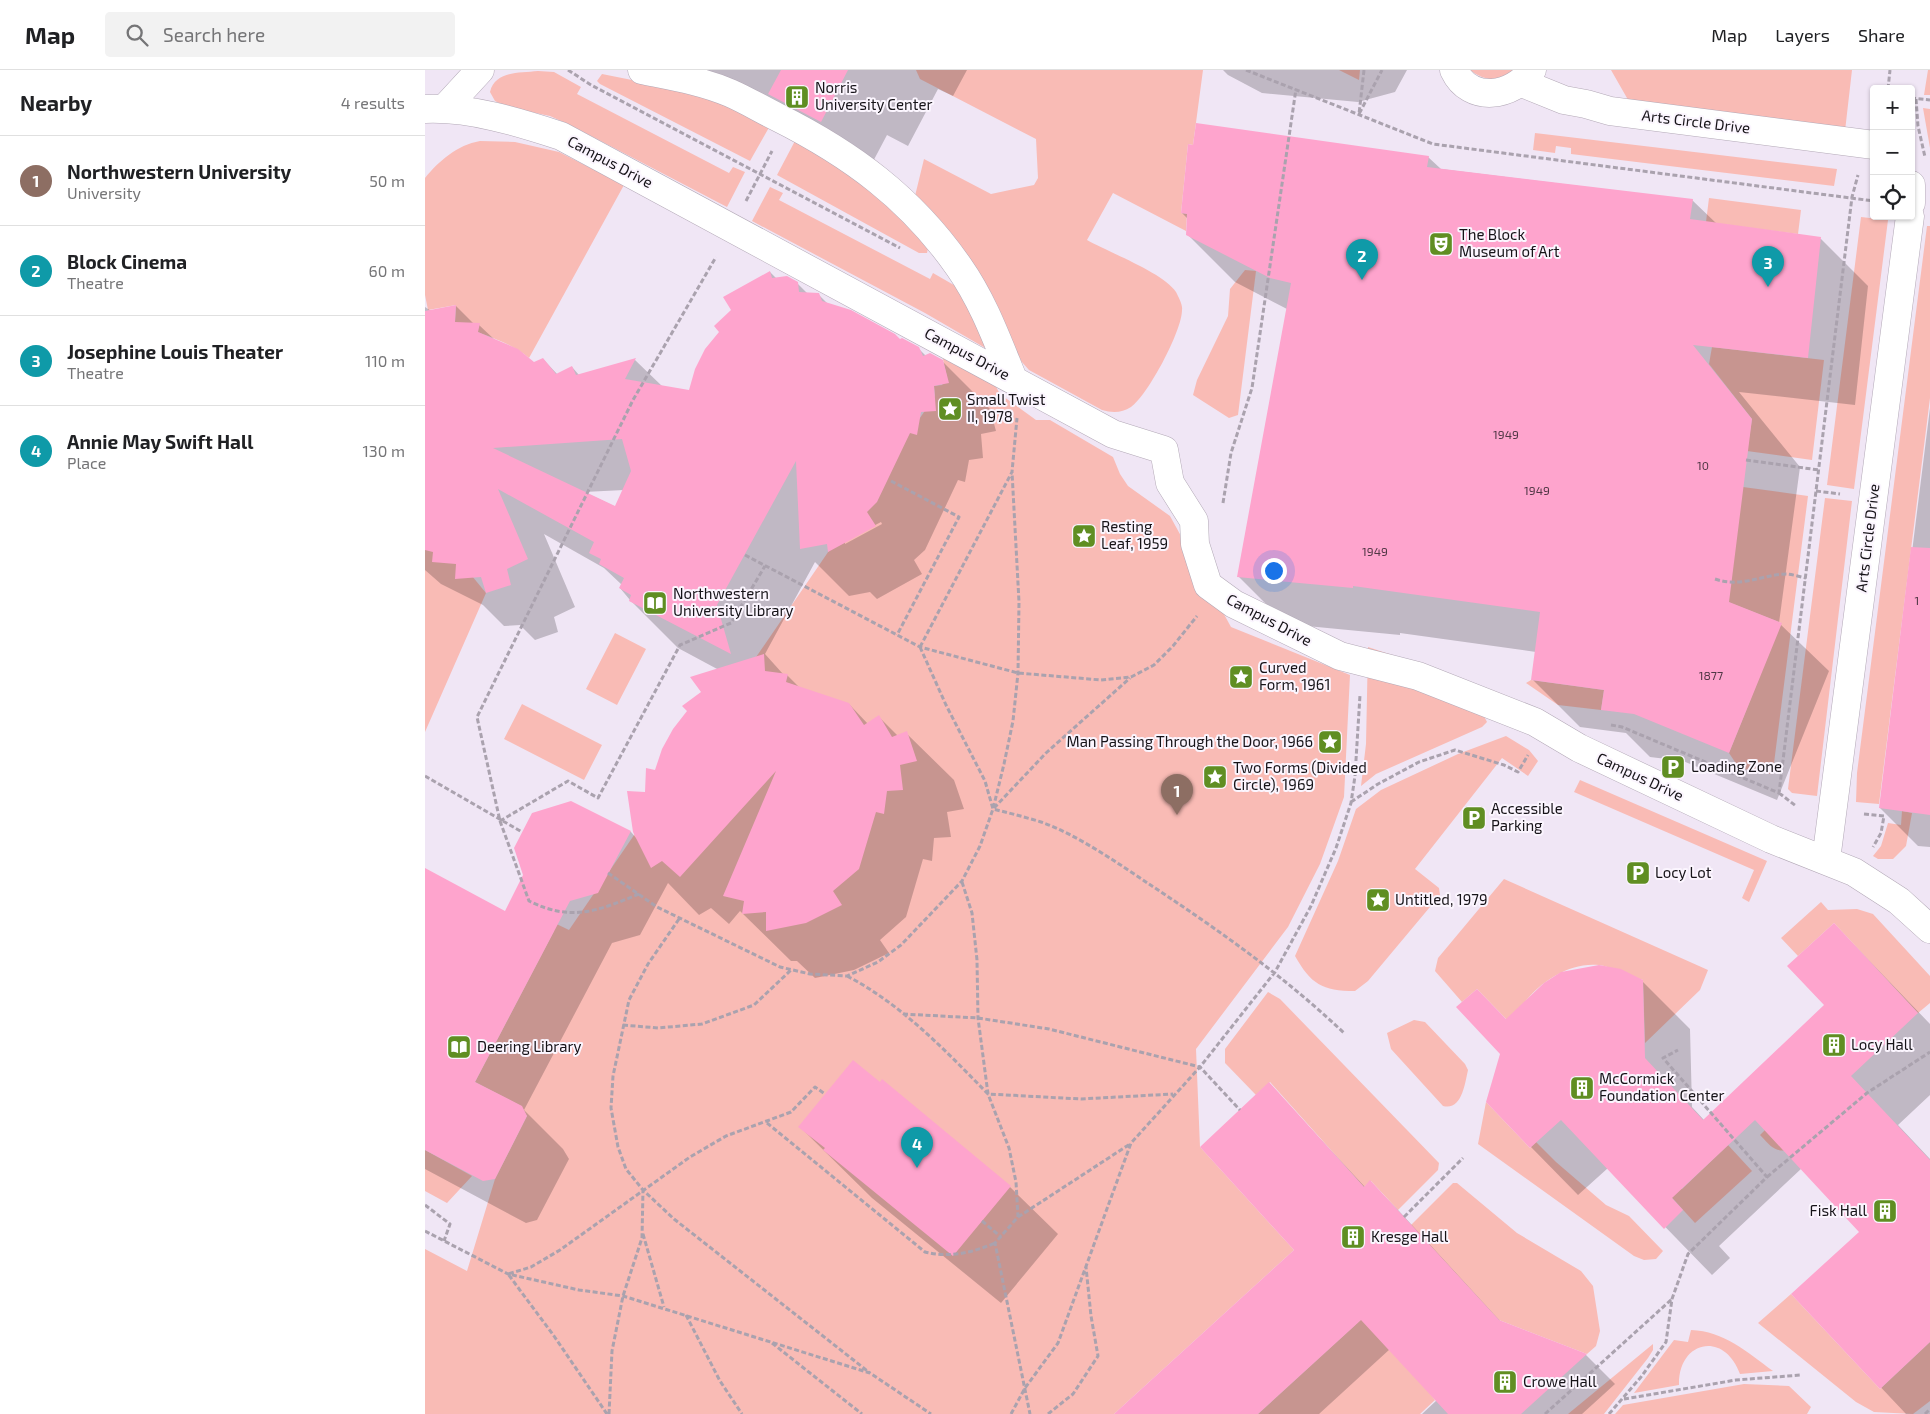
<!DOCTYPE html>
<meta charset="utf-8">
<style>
:root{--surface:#fff;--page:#f2f2f2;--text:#202124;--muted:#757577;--line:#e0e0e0;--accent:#608e22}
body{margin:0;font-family:"Exo 2",sans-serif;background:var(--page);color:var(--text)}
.controls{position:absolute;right:15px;top:15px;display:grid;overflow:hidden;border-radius:5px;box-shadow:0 1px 4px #0004}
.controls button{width:45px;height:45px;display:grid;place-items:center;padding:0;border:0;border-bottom:1px solid var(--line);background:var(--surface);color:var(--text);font:25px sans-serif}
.you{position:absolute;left:848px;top:500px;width:18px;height:18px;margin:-12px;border:4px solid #fff;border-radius:50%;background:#1a73e8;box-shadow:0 0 0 8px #1a73e833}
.badge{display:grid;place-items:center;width:32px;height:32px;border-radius:50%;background:var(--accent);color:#fff;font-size:16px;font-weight:700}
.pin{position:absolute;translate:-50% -41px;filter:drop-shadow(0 1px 2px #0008)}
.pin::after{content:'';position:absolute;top:26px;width:18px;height:15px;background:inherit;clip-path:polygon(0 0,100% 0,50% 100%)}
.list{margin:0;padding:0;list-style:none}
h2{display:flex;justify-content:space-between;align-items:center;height:65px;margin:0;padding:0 20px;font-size:21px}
h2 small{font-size:16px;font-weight:400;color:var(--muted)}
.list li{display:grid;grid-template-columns:32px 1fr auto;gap:15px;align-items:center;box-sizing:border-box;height:90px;padding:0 20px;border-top:1px solid var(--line)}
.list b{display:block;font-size:19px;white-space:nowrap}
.list p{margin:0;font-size:16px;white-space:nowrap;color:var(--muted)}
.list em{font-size:16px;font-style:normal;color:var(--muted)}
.icon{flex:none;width:28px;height:28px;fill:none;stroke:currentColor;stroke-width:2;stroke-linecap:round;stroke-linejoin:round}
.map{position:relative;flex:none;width:1505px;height:1344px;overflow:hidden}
header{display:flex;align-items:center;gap:30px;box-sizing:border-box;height:70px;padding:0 25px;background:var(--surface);border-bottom:1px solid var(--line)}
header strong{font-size:24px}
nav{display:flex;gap:28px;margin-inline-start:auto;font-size:18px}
.search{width:350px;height:45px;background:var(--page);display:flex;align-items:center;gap:12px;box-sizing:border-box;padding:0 18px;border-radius:5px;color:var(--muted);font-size:19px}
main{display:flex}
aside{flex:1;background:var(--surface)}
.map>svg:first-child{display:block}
</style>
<header>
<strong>Map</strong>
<div class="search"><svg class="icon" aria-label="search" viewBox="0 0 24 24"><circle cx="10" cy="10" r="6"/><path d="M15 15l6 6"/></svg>Search here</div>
<nav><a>Map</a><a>Layers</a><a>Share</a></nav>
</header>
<main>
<aside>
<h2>Nearby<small>4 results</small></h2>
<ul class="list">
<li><span class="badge" style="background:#8d6e63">1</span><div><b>Northwestern University</b><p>University</p></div><em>50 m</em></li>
<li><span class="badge" style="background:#0f9aa8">2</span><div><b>Block Cinema</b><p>Theatre</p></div><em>60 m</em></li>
<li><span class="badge" style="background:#0f9aa8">3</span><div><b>Josephine Louis Theater</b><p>Theatre</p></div><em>110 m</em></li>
<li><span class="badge" style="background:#0f9aa8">4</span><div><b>Annie May Swift Hall</b><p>Place</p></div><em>130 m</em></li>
</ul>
</aside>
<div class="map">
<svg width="1505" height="1344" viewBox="0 0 1505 1344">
<rect width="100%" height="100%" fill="#f0e6f5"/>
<path fill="#f9bbb5" d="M 491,0 L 778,0 L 768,75 L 763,74 L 756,143 L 762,144 L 761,161 L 688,123 L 662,170 C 683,182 739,203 751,222 C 753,226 758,235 757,240 C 757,261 723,325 706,337 C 697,343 687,343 677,340 L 604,300 L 596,291 L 581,256 L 490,126 L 499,89 L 566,124 L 609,115 L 613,108 L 611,69 L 495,9 Z
M 914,0 L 935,0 L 934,10 Z
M 1045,0 L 1093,0 C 1078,14 1059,11 1045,0 Z
M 1186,0 L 1427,0 L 1420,61 L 1206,35 Z
M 1503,0 L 1505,0 L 1505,25 L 1499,25 Z
M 113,1 L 129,2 L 156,17 L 152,24 L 304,103 L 308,97 L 320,102 L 302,137 L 147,56 L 125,46 L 82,37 L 70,31 L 65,22 C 70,1 94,3 113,1 Z
M 177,4 L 277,24 L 346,54 L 325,91 L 175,14 L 172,11 Z
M 1498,38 L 1505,39 L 1505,78 Z
M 1110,63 L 1412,99 L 1409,116 L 1146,84 L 1146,78 L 1131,76 L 1130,83 L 1108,80 Z
M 371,69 L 462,130 L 503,178 L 502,183 L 494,183 L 352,105 Z
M 55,71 L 90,72 L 134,82 L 199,115 L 104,288 C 83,270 55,265 30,252 L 31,235 L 3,240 L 0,225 L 0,108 C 14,91 32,75 55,71 Z
M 345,117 L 358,123 L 354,130 L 505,209 L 508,203 L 534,218 L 562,279 L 500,243 L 327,151 Z
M 1284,128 L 1376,140 L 1373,164 L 1281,152 Z
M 1436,147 L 1463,150 L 1429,419 L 1402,415 Z
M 1502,156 L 1505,156 L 1505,328 L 1454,734 L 1431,732 L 1432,703 Z
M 820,200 L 831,201 L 813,345 L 804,348 L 768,325 L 772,310 L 803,246 L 805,219 Z
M 1287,277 L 1399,290 L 1387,390 L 1322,381 L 1327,349 L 1284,294 Z
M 517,285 L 569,313 L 575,324 L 611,350 L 625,350 L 688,387 L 695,404 L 703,416 L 745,446 L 806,557 L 925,605 L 919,727 L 895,794 L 863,857 L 771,979 L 775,1077 L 869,1180 L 689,1344 L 0,1344 L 0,1179 L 42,1201 L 70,1109 L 102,1046 L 96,1036 L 50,1012 L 129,861 L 115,846 L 144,860 L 510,326 L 509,316 L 517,315 L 522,307 Z
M 1318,417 L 1383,426 L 1348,701 L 1345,704 L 1314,698 L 1304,683 L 1356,553 L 1227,502 Z
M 1400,428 L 1427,431 L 1392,726 L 1367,723 L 1363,719 Z
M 0,449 L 61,523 L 0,662 Z
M 190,563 L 221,579 L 192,635 L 161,619 Z
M 943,577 L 994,594 L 1059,646 L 1062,652 L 1057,657 L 951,704 L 936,716 L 941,674 Z
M 1106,610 L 1179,620 L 1176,640 L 1133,635 L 1101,613 Z
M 97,634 L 177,675 L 159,710 L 79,669 Z
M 1081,666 L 1104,680 L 1113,691 L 1103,706 L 1077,688 L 990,799 L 1014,818 L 1015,825 L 943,911 L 930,921 C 897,921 886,914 870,886 L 913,791 L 931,739 L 956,720 L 1033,684 Z
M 1155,710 L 1342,791 L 1324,832 L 1317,828 L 1329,800 L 1149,722 Z
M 1477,741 L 1487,743 L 1481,776 L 1468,789 L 1453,789 L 1448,786 L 1456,776 L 1463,753 L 1476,755 Z
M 1079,809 L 1283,900 L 1275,920 L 1220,973 L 1218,910 C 1204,906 1188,897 1174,895 C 1138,891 1098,923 1087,955 L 1052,919 L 1037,932 L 1010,901 L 1013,888 Z
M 1396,832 L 1403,840 L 1432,839 L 1448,844 L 1505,906 L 1505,933 L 1493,943 L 1409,853 L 1373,886 L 1356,868 Z
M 843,922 L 855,929 L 1014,1093 L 1013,1100 L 973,1140 L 946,1111 L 939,1117 L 845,1012 L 831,1025 L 800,993 L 800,979 Z
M 989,950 L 1000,952 L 1040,994 L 1043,1000 C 1040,1013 1037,1041 1018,1036 L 966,979 L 962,963 Z
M 1061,1032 L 1105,1078 L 1111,1072 L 1131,1092 L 1181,1135 L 1204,1146 L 1238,1181 L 1231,1189 L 1219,1190 L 1209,1186 L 1053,1074 Z
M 1340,1060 L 1371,1079 C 1351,1083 1349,1080 1335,1065 Z
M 1303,1075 L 1327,1101 L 1270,1153 L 1240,1120 L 1257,1119 Z
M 0,1080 L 47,1106 L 22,1133 L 0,1121 Z
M 1028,1113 L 1032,1113 L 1092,1163 L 1156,1201 L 1168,1216 L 1175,1261 L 1171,1276 L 1162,1284 L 1074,1250 L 986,1155 Z
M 1366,1224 L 1455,1319 L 1505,1272 L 1505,1331 L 1488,1344 L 1449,1342 L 1431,1332 L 1333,1253 Z
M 941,1245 L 1010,1330 L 995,1344 L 833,1344 Z
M 1266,1260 C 1299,1261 1322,1282 1348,1301 L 1315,1304 C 1299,1260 1253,1271 1254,1315 L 1209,1323 L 1249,1270 L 1263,1272 Z
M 1228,1274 L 1228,1280 L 1223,1288 L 1179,1344 L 1143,1344 Z
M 1319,1314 L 1364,1316 L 1386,1337 L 1382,1344 L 1190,1344 L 1198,1335 Z"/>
<path fill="#0003" fill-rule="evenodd" d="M 232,0 L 542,0 L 528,26 L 513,19 L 483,76 L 462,65 L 444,99 L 295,11 L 284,30 Z
M 798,0 L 982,0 L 970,22 L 933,32 L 837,23 L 803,5 Z
M 1003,87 L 1016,99 L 1267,130 L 1292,154 L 1396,169 L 1443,216 L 1430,335 L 1314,322 L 1375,397 L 1354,553 L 1404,601 L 1352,730 L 1258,691 L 1225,687 L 1201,663 L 1155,657 L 1108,610 L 1111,582 L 975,563 L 975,565 L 861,554 L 813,506 L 862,239 L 810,212 L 762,164 L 763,149 L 757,143 Z
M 345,202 L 351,208 L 372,213 L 383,224 L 393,224 L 404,235 L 493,278 L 501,286 L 517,291 L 565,339 L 571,361 L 556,364 L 558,388 L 544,390 L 540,412 L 533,410 L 500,480 L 489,490 L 497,504 L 452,529 L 445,522 L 424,526 L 390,492 L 340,584 L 358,604 L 362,605 L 375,618 L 424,634 L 443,654 L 454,647 L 473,666 L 481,663 L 529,710 L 539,739 L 522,742 L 526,767 L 509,768 L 507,791 L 498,789 L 481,847 L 455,870 L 464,883 L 429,900 L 390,908 L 372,891 L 366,891 L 315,841 L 304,854 L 286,838 L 274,845 L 243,813 L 215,865 L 187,873 L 99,1040 L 138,1079 L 144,1089 L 112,1150 L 101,1153 L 0,1099 L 0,800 L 80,843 L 146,732 L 206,762 L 213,770 L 221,723 L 230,701 L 277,623 L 294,600 L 253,578 L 205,530 L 195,518 L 197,515 L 179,498 L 119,464 L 150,537 L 129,547 L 133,562 L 110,570 L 95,555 L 79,556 L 58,535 L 16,514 L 0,500 L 0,237 L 6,241 L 31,236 L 49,254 L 54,255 L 70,270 L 109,294 L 118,289 L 133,305 L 147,297 L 154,305 L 210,290 L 238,317 L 264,322 ZM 199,420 L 191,437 L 159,422 ZM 456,452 L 457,454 L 420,474 L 420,471 Z
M 1505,338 L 1505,777 L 1493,776 L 1455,738 Z
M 1409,854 L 1505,954 L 1505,1025 L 1473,1055 L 1505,1089 L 1505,1344 L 1481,1344 L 1368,1224 L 1436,1162 L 1377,1098 L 1294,1176 L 1305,1188 L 1287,1205 L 1183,1098 L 1153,1125 L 1106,1077 L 1076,984 L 1081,950 L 1217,911 L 1265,959 L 1267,1037 L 1279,1050 L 1401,936 Z
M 844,1014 L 940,1117 L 945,1112 L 974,1141 L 1077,1253 L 1161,1285 L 1190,1314 L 1157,1344 L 997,1344 L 1012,1330 L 965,1279 L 894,1344 L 690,1344 L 871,1180 Z
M 375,1057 L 585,1117 L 633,1164 L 576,1233 L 447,1128 Z"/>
<path fill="#fea4cd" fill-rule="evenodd" d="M 356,0 L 423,0 L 396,52 L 343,24 Z
M 771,53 L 1004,86 L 1002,97 L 1268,129 L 1265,149 L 1396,167 L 1383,288 L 1268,275 L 1327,349 L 1304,532 L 1357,553 L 1304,683 L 1209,644 L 1176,640 L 1179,620 L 1106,610 L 1115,542 L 928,516 L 928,518 L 812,507 L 866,213 L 845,208 L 761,165 L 762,144 L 756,143 L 763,74 L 768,75 Z
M 345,201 L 347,208 L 362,206 L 373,212 L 374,222 L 394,223 L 397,231 L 426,240 L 470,264 L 475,269 L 477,268 L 494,277 L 498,286 L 505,283 L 518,290 L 524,313 L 509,316 L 511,341 L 496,342 L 492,365 L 485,363 L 452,432 L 442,442 L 451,456 L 403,482 L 402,474 L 375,479 L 371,391 L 292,535 L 306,584 L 204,531 L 206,525 L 194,518 L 199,508 L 174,494 L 176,489 L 164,483 L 169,472 L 73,419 L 103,489 L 82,499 L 86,515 L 61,523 L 56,507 L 30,509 L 31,494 L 7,492 L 8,482 L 0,480 L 0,241 L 31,235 L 30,252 L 55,253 L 53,262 L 93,279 L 109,292 L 118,288 L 131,304 L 147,296 L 151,305 L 211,288 L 200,309 L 264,320 L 270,299 L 280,279 L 294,262 L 289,256 L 306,240 L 298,227 ZM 197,369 L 206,401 L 190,436 L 68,378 Z
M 1486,477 L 1505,478 L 1505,745 L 1454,738 Z
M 339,584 L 340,601 L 363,604 L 361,612 L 424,633 L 439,655 L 454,645 L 467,667 L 482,661 L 492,691 L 475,695 L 478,720 L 462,721 L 459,744 L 451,742 L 434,799 L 408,821 L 417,835 L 381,853 L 341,861 L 341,842 L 317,844 L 319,831 L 298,826 L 351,701 L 255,807 L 237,791 L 226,798 L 208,762 L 202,721 L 220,722 L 221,698 L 230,700 L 237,679 L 248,659 L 262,641 L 257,636 L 276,622 L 265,607 Z
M 146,731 L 206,761 L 173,823 L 145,831 L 50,1012 L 97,1036 L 102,1046 L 70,1109 L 58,1111 L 0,1080 L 0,798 L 80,841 L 98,805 L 89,778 L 107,743 Z
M 1409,853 L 1493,943 L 1426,1006 L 1505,1090 L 1505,1272 L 1455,1319 L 1366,1224 L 1434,1162 L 1330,1050 L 1247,1128 L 1258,1140 L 1239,1159 L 1136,1050 L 1105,1078 L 1061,1032 L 1075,984 L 1031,937 L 1052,919 L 1081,949 L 1119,913 L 1136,902 L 1174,895 L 1196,899 L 1218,910 L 1220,988 L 1278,1050 L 1399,935 L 1362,896 Z
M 428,990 L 455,1012 L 457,1009 L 586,1116 L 528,1186 L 398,1080 L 400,1078 L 373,1057 Z
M 844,1012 L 939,1117 L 945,1110 L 1074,1250 L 1162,1284 L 1096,1344 L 1023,1344 L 936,1250 L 833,1344 L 689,1344 L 869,1180 L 775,1077 Z"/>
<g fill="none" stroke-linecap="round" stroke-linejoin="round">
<defs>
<path id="minor" d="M 217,0 C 246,6 277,11 305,23 C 321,30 336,39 352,47 C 426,84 486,128 534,197 C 558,231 572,270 588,309
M 1029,0 C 1045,34 1088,27 1107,0
M 1097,13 L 1139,30 L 1161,34 L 1185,41 L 1449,75
M 20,38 L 55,0
M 0,39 C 45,37 93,52 136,66 L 688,364 L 739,380 L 745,413 L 769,451 L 770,474 L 783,515 L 809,534 L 915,586 L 993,606 L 1110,652 L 1154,678 L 1346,769 L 1429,802 L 1474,831 L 1505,859
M 1486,115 L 1486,133
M 1401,790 L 1485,146"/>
</defs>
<use href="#minor" stroke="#b3a9b7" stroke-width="29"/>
<path stroke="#aaa2ae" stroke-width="3" stroke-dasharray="5 2.5" stroke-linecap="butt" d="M 143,0 L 166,15 L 475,178
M 821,0 L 1008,74 L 1449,131
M 939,0 L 934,44 L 957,0
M 1463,19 L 1465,0
M 1486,28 L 1505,30
M 1491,29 L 1493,56 L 1500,87
M 321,131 L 347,81
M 1321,390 L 1394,400
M 466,411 L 534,447 L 472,565
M 1391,421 L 1415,424
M 798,433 L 806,383 L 827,318 L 871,19
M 320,485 L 495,577 L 593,603 L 676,610 L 706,607 L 729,595 L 748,576 L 772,546
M 1290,509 C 1316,518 1336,505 1361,504 C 1367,504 1375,507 1381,508
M 495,577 L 521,635 L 560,711 L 568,739 C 584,743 600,747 616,752 C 653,765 694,794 727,816 C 795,861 860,907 919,963
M 495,577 L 587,402 L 592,348
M 1186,655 L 1197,657 L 1354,723 L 1427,127 L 1433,105
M 0,706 L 97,762
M 1354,723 L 1371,736
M 926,732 L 953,714 L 994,692 L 1030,680 L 1079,695 L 1093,702 L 1103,685
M 569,738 L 621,683 L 705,608
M 1439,744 L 1459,746 L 1456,763 L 1448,777
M 75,751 L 143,711 L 173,728 L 255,575 L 306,553 L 340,496
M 183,803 L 232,837 L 355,897 L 385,904 L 422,906 L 453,892 L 476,875 L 537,811 L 555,776 L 568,739 L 579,694 L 588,651 L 593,603 L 594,532 L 587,402
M 537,812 L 547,843 L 552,890 L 553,948 L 563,1024 L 584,1078 L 591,1112 L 593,1147 L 570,1173 L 605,1344
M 214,824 C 173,841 146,852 104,831 L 75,751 L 52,647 L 208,330 L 291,187
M 254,849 L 223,894 L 204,930 L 188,1006 L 186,1038 L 193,1077 L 201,1099 L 218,1120 L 249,1149 L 445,1303
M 422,906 C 476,934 520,980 563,1024 L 656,1029 L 748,1024
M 478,944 L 553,948 L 624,959 L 775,997 L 815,1040
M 198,955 L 233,958 L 277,954 L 329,935 L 366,900
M 342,1053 L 500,1182 C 524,1188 547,1183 570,1173
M 1342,1107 L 1442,1023 L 1505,982
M 0,1135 L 25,1154 L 19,1171
M 593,1147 L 705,1074
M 979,1147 L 1038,1088
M 557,1151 L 576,1167
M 0,1161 L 83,1204 L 154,1220 L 198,1226 L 445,1303 L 506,1344
M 218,1164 L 239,1237
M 261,1245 L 295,1311 L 317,1344
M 347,1273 L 437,1344
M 1199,1329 L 1311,1310 L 1376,1305
M 182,1344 L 129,1266 L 83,1204 L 106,1197 L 135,1180 L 265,1087 L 301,1066 L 366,1042 L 390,1017 L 400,1024
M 184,1344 L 187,1281 L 198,1226 L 217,1168 L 218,1120
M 586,1344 L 600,1318 L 633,1273 L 706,1073 L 775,997 L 850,902 L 886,836 L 911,778 L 926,733 L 930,706 L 935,625
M 623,1344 L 648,1324 L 673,1286 L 666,1246 L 661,1197
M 1120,1344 L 1247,1229
M 1184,1344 L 1216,1307 L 1241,1272 L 1247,1229 L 1263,1184 L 1342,1107 L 1238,988 L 1253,980
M 1500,1344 L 1505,1339"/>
<use href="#minor" stroke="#fff" stroke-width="28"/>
</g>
<defs>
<symbol id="building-square" viewBox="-11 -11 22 22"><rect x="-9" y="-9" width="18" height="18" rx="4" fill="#608e22" stroke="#fbf5fe"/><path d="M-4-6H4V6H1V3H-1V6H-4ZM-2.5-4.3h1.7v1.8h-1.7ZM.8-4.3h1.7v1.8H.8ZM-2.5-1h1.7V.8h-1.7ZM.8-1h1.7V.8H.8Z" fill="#fff"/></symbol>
<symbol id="theatre-square" viewBox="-11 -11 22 22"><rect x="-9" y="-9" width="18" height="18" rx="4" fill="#608e22" stroke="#fbf5fe"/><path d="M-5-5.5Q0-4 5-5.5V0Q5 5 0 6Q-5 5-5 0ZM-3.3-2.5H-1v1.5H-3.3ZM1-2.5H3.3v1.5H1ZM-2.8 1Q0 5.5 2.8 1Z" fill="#fff"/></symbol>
<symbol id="sight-square" viewBox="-11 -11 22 22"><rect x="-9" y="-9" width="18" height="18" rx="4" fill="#608e22" stroke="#fbf5fe"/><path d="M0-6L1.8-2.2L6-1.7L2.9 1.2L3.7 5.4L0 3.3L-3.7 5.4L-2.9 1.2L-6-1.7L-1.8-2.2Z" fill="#fff"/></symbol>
<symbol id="library-square" viewBox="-11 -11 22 22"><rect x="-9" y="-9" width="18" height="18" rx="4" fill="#608e22" stroke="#fbf5fe"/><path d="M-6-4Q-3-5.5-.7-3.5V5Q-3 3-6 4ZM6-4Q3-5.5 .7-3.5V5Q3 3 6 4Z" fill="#fff"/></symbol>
<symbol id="parking-square" viewBox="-11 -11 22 22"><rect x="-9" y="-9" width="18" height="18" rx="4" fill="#608e22" stroke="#fbf5fe"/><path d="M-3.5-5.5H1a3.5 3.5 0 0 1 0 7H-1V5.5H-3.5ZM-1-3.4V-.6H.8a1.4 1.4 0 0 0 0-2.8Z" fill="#fff"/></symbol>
</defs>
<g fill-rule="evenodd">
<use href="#building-square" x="358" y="13" width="28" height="28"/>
<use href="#theatre-square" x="1002" y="160" width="28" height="28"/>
<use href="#sight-square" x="511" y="325" width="28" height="28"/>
<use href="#sight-square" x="645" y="452" width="28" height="28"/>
<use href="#library-square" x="216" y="519" width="28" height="28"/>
<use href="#sight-square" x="802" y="593" width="28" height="28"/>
<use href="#sight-square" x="891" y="658" width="28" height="28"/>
<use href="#parking-square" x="1234" y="683" width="28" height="28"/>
<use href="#sight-square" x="776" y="693" width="28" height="28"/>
<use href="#parking-square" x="1035" y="734" width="28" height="28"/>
<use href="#parking-square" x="1199" y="789" width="28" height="28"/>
<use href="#sight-square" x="939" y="816" width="28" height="28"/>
<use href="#building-square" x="1395" y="961" width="28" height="28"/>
<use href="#library-square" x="20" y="963" width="28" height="28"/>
<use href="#building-square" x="1143" y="1004" width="28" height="28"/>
<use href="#building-square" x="1446" y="1127" width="28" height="28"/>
<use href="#building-square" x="914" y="1153" width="28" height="28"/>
<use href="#building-square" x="1066" y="1298" width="28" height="28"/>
</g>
<g text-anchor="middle" stroke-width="4" stroke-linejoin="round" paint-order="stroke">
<g font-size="12" fill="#503745">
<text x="1081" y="369">1949</text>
<text x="1278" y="400">10</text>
<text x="1112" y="425">1949</text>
<text x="950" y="486">1949</text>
<text x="1492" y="535">1</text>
<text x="1286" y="610">1877</text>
</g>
<g font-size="15" fill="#161318" stroke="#fbf5fe" text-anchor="start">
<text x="390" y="23">Norris<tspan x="390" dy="17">University Center</tspan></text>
<text x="1034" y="170">The Block<tspan x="1034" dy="17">Museum of Art</tspan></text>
<text x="542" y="335">Small Twist<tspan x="542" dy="17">II, 1978</tspan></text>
<text x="676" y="462">Resting<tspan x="676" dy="17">Leaf, 1959</tspan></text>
<text x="248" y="529">Northwestern<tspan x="248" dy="17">University Library</tspan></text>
<text x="834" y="603">Curved<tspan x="834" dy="17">Form, 1961</tspan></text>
<text x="888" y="677" text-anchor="end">Man Passing Through the Door, 1966</text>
<text x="1266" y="702">Loading Zone</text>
<text x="808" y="703">Two Forms (Divided<tspan x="808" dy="17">Circle), 1969</tspan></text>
<text x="1066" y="744">Accessible<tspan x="1066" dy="17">Parking</tspan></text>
<text x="1230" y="808">Locy Lot</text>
<text x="970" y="835">Untitled, 1979</text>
<text x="1426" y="980">Locy Hall</text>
<text x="52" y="982">Deering Library</text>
<text x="1174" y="1014">McCormick<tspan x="1174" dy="17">Foundation Center</tspan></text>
<text x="1442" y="1146" text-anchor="end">Fisk Hall</text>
<text x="946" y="1172">Kresge Hall</text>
<text x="1098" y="1317">Crowe Hall</text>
</g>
<g font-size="15" fill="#161318" stroke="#fbf5fe">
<text transform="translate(1271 52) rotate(7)" y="5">Arts Circle Drive</text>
<text transform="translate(185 92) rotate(28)" y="5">Campus Drive</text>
<text transform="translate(542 284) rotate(28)" y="5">Campus Drive</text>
<text transform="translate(1443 468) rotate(-83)" y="5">Arts Circle Drive</text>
<text transform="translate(844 550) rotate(28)" y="5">Campus Drive</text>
<text transform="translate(1215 707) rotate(25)" y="5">Campus Drive</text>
</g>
</g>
</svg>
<div class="controls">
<button>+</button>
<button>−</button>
<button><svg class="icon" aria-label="locate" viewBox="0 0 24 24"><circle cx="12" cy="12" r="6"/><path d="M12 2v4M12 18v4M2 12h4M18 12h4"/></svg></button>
</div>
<div class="you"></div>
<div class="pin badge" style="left:752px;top:745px;background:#8d6e63">1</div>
<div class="pin badge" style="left:937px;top:210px;background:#0f9aa8">2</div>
<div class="pin badge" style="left:1343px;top:217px;background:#0f9aa8">3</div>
<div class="pin badge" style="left:492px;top:1098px;background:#0f9aa8">4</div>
</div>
</main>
